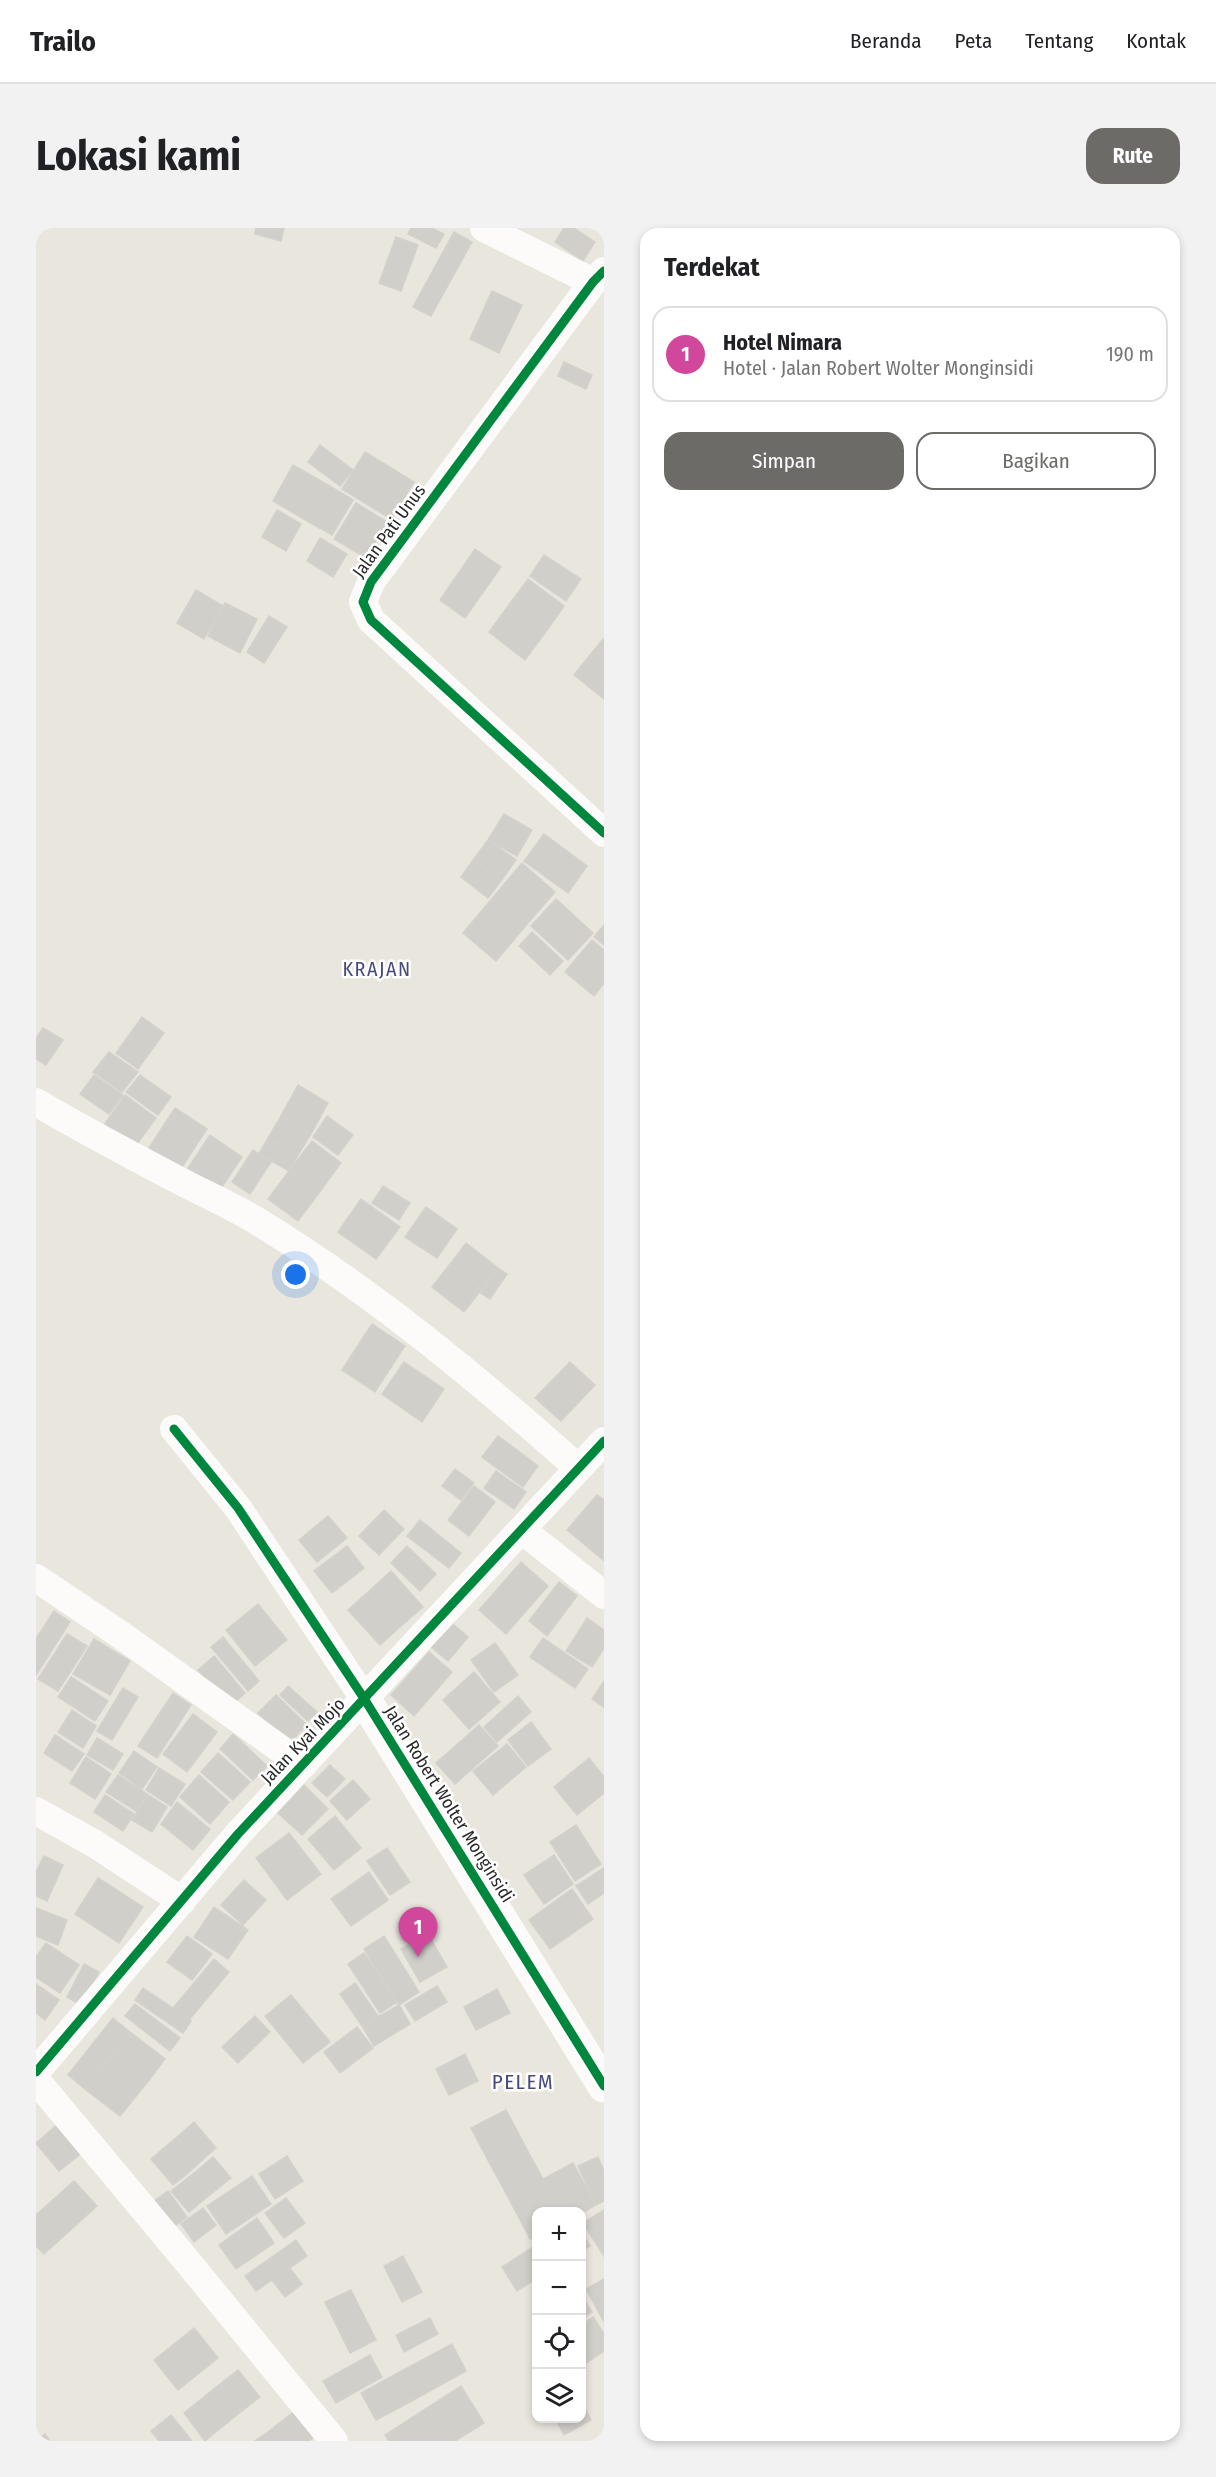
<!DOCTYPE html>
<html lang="id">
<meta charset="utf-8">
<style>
:root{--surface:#fff;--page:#f2f2f2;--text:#202124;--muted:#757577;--line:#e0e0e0;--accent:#6c6b68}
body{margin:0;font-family:"Fira Sans Condensed",sans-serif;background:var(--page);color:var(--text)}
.controls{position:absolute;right:18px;bottom:18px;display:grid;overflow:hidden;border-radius:12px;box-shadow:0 3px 9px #0003}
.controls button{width:54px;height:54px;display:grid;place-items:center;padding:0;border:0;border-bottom:2px solid var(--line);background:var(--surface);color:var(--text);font:30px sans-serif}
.you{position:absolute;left:260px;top:1047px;width:21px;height:21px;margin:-15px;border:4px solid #fff;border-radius:50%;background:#1a73e8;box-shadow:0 0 0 9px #1a73e833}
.badge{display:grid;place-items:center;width:39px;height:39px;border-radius:50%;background:var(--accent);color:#fff;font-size:20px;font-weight:700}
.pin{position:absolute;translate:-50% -50px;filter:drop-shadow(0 2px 3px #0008)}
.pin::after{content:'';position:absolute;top:32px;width:21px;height:18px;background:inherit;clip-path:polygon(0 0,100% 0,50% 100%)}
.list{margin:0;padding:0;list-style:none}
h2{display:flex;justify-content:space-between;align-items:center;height:78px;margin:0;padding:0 24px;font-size:26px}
h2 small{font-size:20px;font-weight:400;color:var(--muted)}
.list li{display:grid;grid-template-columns:39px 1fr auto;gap:18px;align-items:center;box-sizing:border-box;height:96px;margin:0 12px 12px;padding:0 12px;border:2px solid var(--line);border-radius:18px}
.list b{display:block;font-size:22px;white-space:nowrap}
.list p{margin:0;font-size:20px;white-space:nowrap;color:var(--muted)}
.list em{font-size:20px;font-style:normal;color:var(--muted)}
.actions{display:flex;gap:12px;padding:18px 24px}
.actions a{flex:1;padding:14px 0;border:2px solid var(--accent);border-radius:18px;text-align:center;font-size:21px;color:var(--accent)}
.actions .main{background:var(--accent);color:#fff}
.icon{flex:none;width:33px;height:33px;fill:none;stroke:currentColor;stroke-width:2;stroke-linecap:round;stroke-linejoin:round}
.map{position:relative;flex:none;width:568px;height:2213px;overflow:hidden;border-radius:18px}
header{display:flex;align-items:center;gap:36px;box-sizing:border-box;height:84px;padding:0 30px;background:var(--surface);border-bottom:2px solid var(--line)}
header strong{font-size:28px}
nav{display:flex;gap:33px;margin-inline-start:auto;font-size:21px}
.intro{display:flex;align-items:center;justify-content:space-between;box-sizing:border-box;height:144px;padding:0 36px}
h1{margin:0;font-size:42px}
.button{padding:15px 27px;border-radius:18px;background:var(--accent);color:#fff;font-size:21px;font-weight:700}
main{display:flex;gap:36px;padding:0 36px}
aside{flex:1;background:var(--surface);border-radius:18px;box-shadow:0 3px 9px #0003}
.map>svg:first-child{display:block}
</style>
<header>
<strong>Trailo</strong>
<nav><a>Beranda</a><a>Peta</a><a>Tentang</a><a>Kontak</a></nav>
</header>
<div class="intro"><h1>Lokasi kami</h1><a class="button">Rute</a></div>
<main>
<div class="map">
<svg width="568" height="2213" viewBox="0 0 568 2213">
<rect width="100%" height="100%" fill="#e9e6de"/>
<path fill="#d1cfca" stroke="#d4d1cb" stroke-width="1.5" d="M 220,0 L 248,0 L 245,13 L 219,6 Z
M 375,0 L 396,0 L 408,6 L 400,20 L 372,6 Z
M 528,0 L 538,0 L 559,14 L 547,33 L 519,14 Z
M 418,4 L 436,14 L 395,88 L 377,79 Z
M 360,9 L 382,17 L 365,63 L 343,55 Z
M 456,63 L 486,77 L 463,125 L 434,111 Z
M 528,134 L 556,147 L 550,161 L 522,148 Z
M 284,217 L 317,242 L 304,258 L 272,234 Z
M 329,224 L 378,254 L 355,291 L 306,261 Z
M 257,237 L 292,257 L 271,293 L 237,273 Z
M 292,257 L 317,272 L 296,307 L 271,293 Z
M 320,275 L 351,294 L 330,330 L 298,311 Z
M 241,282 L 265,296 L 250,323 L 226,309 Z
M 284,310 L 311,326 L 297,349 L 271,333 Z
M 439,321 L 465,339 L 429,390 L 404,372 Z
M 508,327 L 545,351 L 530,373 L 494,348 Z
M 492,351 L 528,378 L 512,401 L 475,374 Z
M 160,362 L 187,378 L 168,411 L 141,395 Z
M 475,374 L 512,401 L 489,432 L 453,404 Z
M 189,375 L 221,391 L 204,425 L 172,408 Z
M 233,388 L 251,399 L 228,435 L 211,424 Z
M 567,411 L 568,412 L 568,471 L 538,447 Z
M 468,586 L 496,602 L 481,628 L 452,612 Z
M 508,606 L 551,638 L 532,665 L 488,633 Z
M 452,612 L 480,632 L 465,653 L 437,632 Z
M 437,632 L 465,653 L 452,670 L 425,649 Z
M 486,635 L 519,664 L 492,695 L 459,667 Z
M 459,667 L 492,695 L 460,733 L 427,705 Z
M 520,671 L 557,705 L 532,732 L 495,698 Z
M 568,697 L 568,717 L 558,709 Z
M 496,704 L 527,733 L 514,747 L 483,718 Z
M 556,712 L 568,722 L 568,755 L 558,768 L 529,744 Z
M 106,789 L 128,805 L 102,841 L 80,825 Z
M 7,800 L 27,812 L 10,837 L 0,831 L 0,811 Z
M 73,824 L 102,844 L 86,864 L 57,844 Z
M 58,847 L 87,867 L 73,886 L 44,866 Z
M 104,847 L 135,869 L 122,887 L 90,864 Z
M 262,857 L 292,875 L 275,906 L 245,888 Z
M 89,867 L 120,890 L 99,919 L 68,897 Z
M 139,880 L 171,901 L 161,916 L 129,895 Z
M 245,888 L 275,906 L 262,927 L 232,910 Z
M 291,888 L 317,907 L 302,927 L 277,909 Z
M 129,895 L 161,916 L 145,941 L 113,920 Z
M 174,907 L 206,929 L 184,962 L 152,940 Z
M 232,910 L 262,927 L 253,943 L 223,926 Z
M 276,913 L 305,935 L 283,965 L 253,943 Z
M 217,922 L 235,934 L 214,966 L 196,954 Z
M 253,943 L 283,965 L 262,993 L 232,971 Z
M 347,958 L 374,975 L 363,992 L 336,975 Z
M 325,971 L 364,999 L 340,1031 L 302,1004 Z
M 390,979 L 421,1001 L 401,1030 L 369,1009 Z
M 430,1015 L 462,1040 L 446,1061 L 414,1036 Z
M 414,1036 L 446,1061 L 428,1084 L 396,1059 Z
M 462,1040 L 471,1046 L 454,1071 L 445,1065 Z
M 336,1096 L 369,1118 L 361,1130 L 328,1108 Z
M 328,1108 L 361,1130 L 339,1164 L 306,1142 Z
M 368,1134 L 408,1161 L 386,1194 L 346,1166 Z
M 534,1134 L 559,1157 L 525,1193 L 499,1170 Z
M 462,1208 L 502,1238 L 487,1259 L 446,1229 Z
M 419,1241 L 438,1255 L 425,1272 L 406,1258 Z
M 460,1243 L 490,1264 L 478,1281 L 448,1260 Z
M 438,1258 L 459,1274 L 433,1308 L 412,1292 Z
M 561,1267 L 568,1272 L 567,1332 L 531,1302 Z
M 348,1282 L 368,1301 L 343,1327 L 323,1308 Z
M 292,1288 L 311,1310 L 281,1334 L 263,1312 Z
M 384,1292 L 425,1325 L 413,1340 L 371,1308 Z
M 311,1318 L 328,1340 L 296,1365 L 278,1343 Z
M 371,1318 L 400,1346 L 384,1363 L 355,1335 Z
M 485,1334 L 512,1358 L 470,1406 L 443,1382 Z
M 355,1343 L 387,1379 L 364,1399 L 332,1364 Z
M 523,1354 L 541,1368 L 511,1408 L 493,1393 Z
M 332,1364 L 364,1399 L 344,1417 L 312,1382 Z
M 222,1376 L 251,1412 L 219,1438 L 190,1402 Z
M 18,1383 L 34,1394 L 0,1447 L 0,1411 Z
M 551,1390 L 568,1402 L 568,1420 L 556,1439 L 530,1423 Z
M 415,1394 L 432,1409 L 412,1433 L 394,1418 Z
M 31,1406 L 51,1418 L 22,1463 L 2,1451 Z
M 187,1409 L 223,1453 L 212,1463 L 175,1419 Z
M 507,1410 L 552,1441 L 539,1460 L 494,1429 Z
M 58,1411 L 94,1433 L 74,1467 L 37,1446 Z
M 459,1415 L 482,1447 L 458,1464 L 435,1432 Z
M 393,1424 L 416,1444 L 378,1488 L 355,1467 Z
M 178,1428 L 209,1465 L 194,1479 L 162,1442 Z
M 438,1444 L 464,1474 L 433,1501 L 407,1472 Z
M 35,1449 L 72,1473 L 59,1493 L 22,1469 Z
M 568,1453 L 568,1479 L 556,1471 Z
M 252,1458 L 281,1484 L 272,1493 L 244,1467 Z
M 87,1460 L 102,1469 L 76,1512 L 61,1503 Z
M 137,1465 L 155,1477 L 121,1530 L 102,1518 Z
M 240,1467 L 271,1497 L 253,1515 L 222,1485 Z
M 482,1468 L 495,1484 L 461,1514 L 448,1499 Z
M 36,1482 L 60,1498 L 47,1520 L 22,1504 Z
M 157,1486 L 181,1504 L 151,1544 L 127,1526 Z
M 495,1494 L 515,1521 L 492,1538 L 472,1512 Z
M 443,1497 L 462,1518 L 419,1556 L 400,1535 Z
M 197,1506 L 231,1538 L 217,1552 L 184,1521 Z
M 19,1507 L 48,1526 L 36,1543 L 8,1525 Z
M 61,1510 L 87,1526 L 77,1542 L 51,1527 Z
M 471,1516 L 490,1539 L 457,1567 L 437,1543 Z
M 98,1523 L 121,1539 L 106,1561 L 83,1545 Z
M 182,1525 L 214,1554 L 197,1572 L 165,1544 Z
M 50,1529 L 75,1546 L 59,1571 L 34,1555 Z
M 553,1530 L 568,1549 L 568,1565 L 541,1587 L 518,1559 Z
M 294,1537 L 309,1551 L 291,1569 L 276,1555 Z
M 123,1540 L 149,1556 L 135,1578 L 110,1562 Z
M 82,1547 L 111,1566 L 100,1583 L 70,1564 Z
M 163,1547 L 193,1574 L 174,1596 L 144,1569 Z
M 317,1552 L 334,1571 L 311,1592 L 294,1573 Z
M 268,1557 L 292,1581 L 266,1607 L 242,1585 Z
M 69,1567 L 98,1586 L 87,1603 L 58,1584 Z
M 112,1567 L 131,1579 L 116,1604 L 96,1592 Z
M 141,1574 L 174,1601 L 157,1622 L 125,1596 Z
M 299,1588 L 325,1620 L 298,1642 L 272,1611 Z
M 540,1597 L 565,1636 L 539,1653 L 514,1614 Z
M 253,1605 L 285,1646 L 251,1672 L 220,1630 Z
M 351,1620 L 374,1654 L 354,1667 L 331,1633 Z
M 518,1627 L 537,1656 L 508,1676 L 488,1647 Z
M 8,1628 L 27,1637 L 11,1673 L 0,1668 L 0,1644 Z
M 568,1640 L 568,1665 L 552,1676 L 540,1658 Z
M 333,1644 L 352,1672 L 315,1698 L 295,1671 Z
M 62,1650 L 107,1679 L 83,1715 L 39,1686 Z
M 208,1652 L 230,1672 L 207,1697 L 185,1677 Z
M 536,1661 L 557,1691 L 514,1721 L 493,1692 Z
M 178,1679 L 212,1702 L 192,1731 L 158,1709 Z
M 0,1680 L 31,1692 L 22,1717 L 0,1708 Z
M 392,1706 L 411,1739 L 384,1754 L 365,1721 Z
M 151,1708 L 176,1726 L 156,1752 L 131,1734 Z
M 348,1708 L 383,1764 L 363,1777 L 328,1721 Z
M 10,1715 L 43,1737 L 24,1765 L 0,1749 L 0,1729 Z
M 328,1725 L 361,1774 L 344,1785 L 312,1736 Z
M 178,1731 L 193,1744 L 153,1792 L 155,1793 L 147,1805 L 99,1772 L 107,1760 L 137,1780 Z
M 48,1736 L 63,1744 L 45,1777 L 31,1769 Z
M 319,1755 L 342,1788 L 326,1798 L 304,1766 Z
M 0,1756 L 23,1772 L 9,1792 L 0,1785 Z
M 401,1758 L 411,1774 L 379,1793 L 369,1777 Z
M 461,1761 L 474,1785 L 440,1802 L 428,1779 Z
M 255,1767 L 294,1814 L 267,1835 L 229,1788 Z
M 99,1776 L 144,1810 L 134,1823 L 89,1788 Z
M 363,1777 L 374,1796 L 338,1818 L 326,1798 Z
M 219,1788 L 234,1804 L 202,1835 L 186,1819 Z
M 77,1790 L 94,1804 L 49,1861 L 32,1847 Z
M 321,1799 L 337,1820 L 304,1845 L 288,1824 Z
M 94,1804 L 129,1831 L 114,1851 L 79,1823 Z
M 79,1823 L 114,1851 L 97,1872 L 62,1844 Z
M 429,1826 L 442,1853 L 413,1867 L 400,1841 Z
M 62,1844 L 97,1872 L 84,1888 L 49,1861 Z
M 470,1882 L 488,1916 L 453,1934 L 435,1900 Z
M 158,1894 L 180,1920 L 163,1935 L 141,1909 Z
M 22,1896 L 46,1925 L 23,1943 L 0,1915 Z
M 141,1909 L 163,1935 L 151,1946 L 128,1920 Z
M 488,1916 L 507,1951 L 472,1969 L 453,1934 Z
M 128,1920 L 151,1946 L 137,1957 L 115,1931 Z
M 251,1928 L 267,1953 L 239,1971 L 223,1946 Z
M 177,1929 L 195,1950 L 175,1966 L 158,1945 Z
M 562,1929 L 568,1943 L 568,1973 L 560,1977 L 542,1938 Z
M 537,1935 L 560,1977 L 546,1985 L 524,1984 L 507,1951 Z
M 158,1945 L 175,1966 L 153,1984 L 135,1963 Z
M 216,1948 L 235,1976 L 190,2006 L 171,1978 Z
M 507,1951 L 524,1984 L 500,1984 L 500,2008 L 494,2011 L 472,1969 Z
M 38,1953 L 61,1978 L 8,2026 L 0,2018 L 0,1987 Z
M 132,1963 L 151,1989 L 136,2000 L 117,1974 Z
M 250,1970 L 269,1995 L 248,2010 L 229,1985 Z
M 167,1980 L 180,1997 L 158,2014 L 145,1996 Z
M 568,1982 L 568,2028 L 547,1995 Z
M 221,1990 L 238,2015 L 200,2041 L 183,2017 Z
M 546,2004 L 554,2018 L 546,2023 Z
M 260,2012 L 271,2028 L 254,2040 L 266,2056 L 249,2069 L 236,2052 L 220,2063 L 209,2048 Z
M 500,2017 L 500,2051 L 481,2063 L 466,2039 Z
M 367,2028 L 386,2064 L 366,2074 L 348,2038 Z
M 568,2051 L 568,2094 L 550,2061 Z
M 315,2062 L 340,2112 L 314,2125 L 289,2074 Z
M 546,2068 L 556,2084 L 546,2090 Z
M 557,2089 L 568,2106 L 568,2123 L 547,2137 L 546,2097 Z
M 394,2090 L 402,2106 L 368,2124 L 360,2107 Z
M 158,2100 L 182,2130 L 142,2162 L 118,2132 Z
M 416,2116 L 430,2143 L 374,2174 L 358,2147 Z
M 334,2127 L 346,2149 L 300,2175 L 287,2153 Z
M 202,2142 L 224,2169 L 206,2183 L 184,2156 Z
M 358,2147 L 374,2174 L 340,2192 L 325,2165 Z
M 184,2156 L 206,2183 L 181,2203 L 159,2176 Z
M 425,2158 L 448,2195 L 419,2213 L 412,2213 L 391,2180 Z
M 546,2174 L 555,2192 L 528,2207 L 519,2190 L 546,2190 Z
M 159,2176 L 181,2203 L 169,2213 L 148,2185 Z
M 391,2180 L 412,2213 L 353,2213 L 349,2207 Z
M 260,2182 L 279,2208 L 273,2213 L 245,2213 L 236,2201 Z
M 135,2187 L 156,2213 L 123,2213 L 115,2203 Z
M 236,2201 L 245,2213 L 219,2213 Z
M 9,2206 L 14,2213 L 0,2213 L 0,2212 Z"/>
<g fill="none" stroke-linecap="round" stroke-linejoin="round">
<path stroke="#fcfbfa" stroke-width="28" d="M 448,0 L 557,54
M 568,43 L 557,54 L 335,354 L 327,374 L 335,392 L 568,605
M 0,874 C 47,902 95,927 144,953 C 169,966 196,978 221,993 C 336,1063 441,1150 542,1240
M 138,1201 L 202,1280 L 329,1472
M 486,1302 L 568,1367
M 0,1350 L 85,1407 L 267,1537
M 0,1583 L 59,1616 L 146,1673
M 0,1844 L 202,1606 L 568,1213
M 0,1852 L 151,2033 L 298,2213"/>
<path stroke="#fcfbfa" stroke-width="33" d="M 329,1472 L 568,1858"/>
<defs>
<path id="cycleway" d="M 568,43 L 557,54 L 335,354 L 327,374 L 335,392 L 568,605
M 138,1201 L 202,1280 L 329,1472 L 568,1858
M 0,1844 L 202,1606 L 568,1213"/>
</defs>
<use href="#cycleway" stroke="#fff" stroke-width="13"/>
<use href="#cycleway" stroke="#00873e" stroke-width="9"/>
</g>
<g text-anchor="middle" stroke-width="5" stroke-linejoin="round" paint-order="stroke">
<g font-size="18" fill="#292929" stroke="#fff">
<text transform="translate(353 303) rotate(-54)" y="6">Jalan Pati Unus</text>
<text transform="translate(267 1513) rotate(-46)" y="6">Jalan Kyai Mojo</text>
<text transform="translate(413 1576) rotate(58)" y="6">Jalan Robert Wolter Monginsidi</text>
</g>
<g font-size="20" letter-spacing="1.5" fill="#474b7d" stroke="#fff">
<text x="341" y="748">KRAJAN</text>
</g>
<g font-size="21" letter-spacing="1.5" fill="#474b7d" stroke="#fff">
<text x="487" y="1861">PELEM</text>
</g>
</g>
</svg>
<div class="controls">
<button>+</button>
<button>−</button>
<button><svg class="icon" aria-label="locate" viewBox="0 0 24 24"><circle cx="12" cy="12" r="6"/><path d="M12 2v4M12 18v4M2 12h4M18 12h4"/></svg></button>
<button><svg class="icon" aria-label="layers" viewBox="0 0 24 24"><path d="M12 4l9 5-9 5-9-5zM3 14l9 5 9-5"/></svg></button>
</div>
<div class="you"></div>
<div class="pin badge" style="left:382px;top:1729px;background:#d1479c">1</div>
</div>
<aside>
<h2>Terdekat<small></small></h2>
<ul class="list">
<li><span class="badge" style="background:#d1479c">1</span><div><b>Hotel Nimara</b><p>Hotel · Jalan Robert Wolter Monginsidi</p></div><em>190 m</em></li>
</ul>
<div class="actions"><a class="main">Simpan</a><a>Bagikan</a></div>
</aside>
</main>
